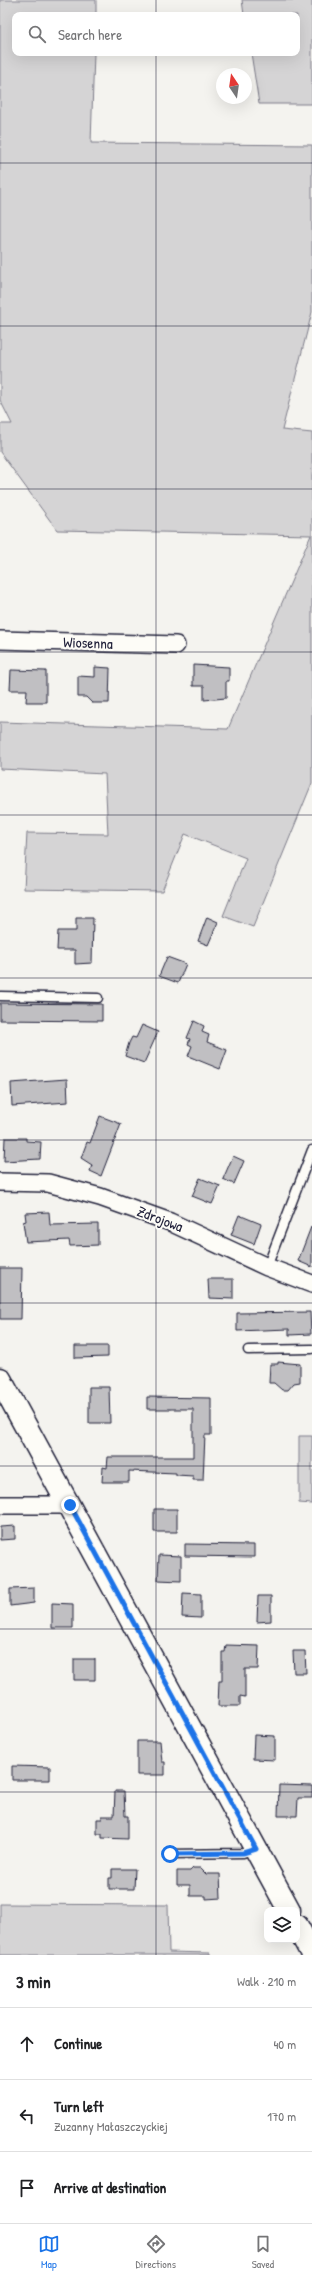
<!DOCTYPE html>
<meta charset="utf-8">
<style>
:root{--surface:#fff;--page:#f2f2f2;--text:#202124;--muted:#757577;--line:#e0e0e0;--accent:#1a73e8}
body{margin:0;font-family:"Patrick Hand",sans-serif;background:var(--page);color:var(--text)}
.controls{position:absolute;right:12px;bottom:12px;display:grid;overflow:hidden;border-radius:8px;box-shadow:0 4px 16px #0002}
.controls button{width:36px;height:36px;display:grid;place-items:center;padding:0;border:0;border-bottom:1px solid var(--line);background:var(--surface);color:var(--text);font:20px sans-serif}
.compass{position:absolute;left:216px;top:68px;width:36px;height:36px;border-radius:50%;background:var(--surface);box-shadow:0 4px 16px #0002;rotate:347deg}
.stop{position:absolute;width:12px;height:12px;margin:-9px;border:3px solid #1a73e8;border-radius:50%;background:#fff}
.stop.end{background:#1a73e8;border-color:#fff;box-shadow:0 1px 4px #0008}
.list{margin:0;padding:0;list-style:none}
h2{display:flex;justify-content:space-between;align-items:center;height:52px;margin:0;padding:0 16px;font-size:17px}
h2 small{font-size:13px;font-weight:400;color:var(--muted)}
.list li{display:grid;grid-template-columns:26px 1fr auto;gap:12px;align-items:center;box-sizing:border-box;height:72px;padding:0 16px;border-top:1px solid var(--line)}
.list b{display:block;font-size:15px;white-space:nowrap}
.list p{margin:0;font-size:13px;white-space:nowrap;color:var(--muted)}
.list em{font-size:13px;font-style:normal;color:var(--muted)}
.icon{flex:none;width:22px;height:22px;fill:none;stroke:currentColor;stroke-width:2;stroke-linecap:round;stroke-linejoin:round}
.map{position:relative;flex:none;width:312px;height:1955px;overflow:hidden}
.search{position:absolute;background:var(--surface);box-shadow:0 4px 16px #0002;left:12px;right:12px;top:12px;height:44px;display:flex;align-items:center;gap:10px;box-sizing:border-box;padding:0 14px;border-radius:8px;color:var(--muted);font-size:15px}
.sheet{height:268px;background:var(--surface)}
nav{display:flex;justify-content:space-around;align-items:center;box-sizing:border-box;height:56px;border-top:1px solid var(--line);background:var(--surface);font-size:11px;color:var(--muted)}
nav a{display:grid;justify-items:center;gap:2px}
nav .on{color:var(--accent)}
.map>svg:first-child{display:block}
</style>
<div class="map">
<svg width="312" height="1955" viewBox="0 0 312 1955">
<rect width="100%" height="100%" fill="#f4f3ef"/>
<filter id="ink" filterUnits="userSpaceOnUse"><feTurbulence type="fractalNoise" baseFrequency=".025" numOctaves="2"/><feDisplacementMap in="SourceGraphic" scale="8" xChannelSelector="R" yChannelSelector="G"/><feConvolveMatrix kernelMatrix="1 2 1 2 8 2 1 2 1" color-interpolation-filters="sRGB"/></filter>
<g filter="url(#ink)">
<path fill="#d5d4d5" stroke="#7c7b88" d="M 0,0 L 96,0 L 96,15 L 15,15 L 15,53 L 94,53 L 91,143 L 312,145 L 312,312 L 282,430 L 312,433 L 312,783 L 253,927 L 223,916 L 246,858 L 185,834 L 162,891 L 24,889 L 27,833 L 108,834 L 105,774 L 0,769 L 0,722 L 228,729 L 311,535 L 57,530 L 0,452 L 0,424 L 12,424 L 0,400 Z
M 242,0 L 312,0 L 312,104 L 259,104 L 251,53 L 297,53 L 297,15 L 244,15 Z
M 299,1436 L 312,1436 L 312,1504 L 299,1503 Z
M 0,1904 L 168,1905 L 169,1952 L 210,1953 L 210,1955 L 0,1955 Z"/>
<path fill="#c0bfc2" stroke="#22223b" d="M 193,665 L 229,667 L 229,681 L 226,681 L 226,698 L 204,700 L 204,686 L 193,686 Z
M 95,667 L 110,668 L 109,703 L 92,703 L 86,697 L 78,697 L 78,676 L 95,677 Z
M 11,670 L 46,671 L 46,702 L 26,702 L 27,690 L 10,690 Z
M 207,917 L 218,922 L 208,945 L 198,941 Z
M 76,918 L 93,918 L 92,963 L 75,964 L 75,950 L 57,950 L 58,931 L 76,931 Z
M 167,957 L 186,964 L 178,983 L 159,976 Z
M 0,1003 L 102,1004 L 102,1021 L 0,1020 Z
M 194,1021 L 204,1026 L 202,1032 L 209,1035 L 207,1042 L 227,1050 L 220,1069 L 188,1056 L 192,1046 L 188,1044 L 190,1039 L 187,1038 Z
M 142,1025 L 158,1032 L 144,1063 L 125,1056 L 129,1043 L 132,1037 L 136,1038 Z
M 67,1079 L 68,1102 L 12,1106 L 11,1083 Z
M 100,1116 L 121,1124 L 101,1176 L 90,1171 L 92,1165 L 81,1158 L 87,1142 L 90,1143 Z
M 5,1138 L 26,1138 L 26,1141 L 41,1142 L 40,1159 L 4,1161 Z
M 233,1156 L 244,1161 L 234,1184 L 223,1179 Z
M 200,1178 L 220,1186 L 212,1204 L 192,1196 Z
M 49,1212 L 50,1225 L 98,1224 L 98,1245 L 70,1246 L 69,1240 L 26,1242 L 23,1222 L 26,1221 L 25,1213 Z
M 239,1215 L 261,1224 L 254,1244 L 231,1235 Z
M 311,1227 L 312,1228 L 312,1267 L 298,1261 Z
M 0,1268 L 22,1268 L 21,1319 L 0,1319 Z
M 208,1279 L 233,1279 L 233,1299 L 209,1298 Z
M 310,1312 L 311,1334 L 289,1335 L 289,1329 L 237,1331 L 237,1313 Z
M 75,1346 L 108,1346 L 108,1357 L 75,1358 Z
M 278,1362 L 300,1364 L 300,1382 L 294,1383 L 288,1390 L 282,1390 L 274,1383 L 269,1383 L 270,1364 L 278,1364 Z
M 89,1387 L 109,1387 L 110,1423 L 89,1423 Z
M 147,1397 L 211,1398 L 211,1435 L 205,1435 L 203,1480 L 193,1480 L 193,1476 L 176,1475 L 176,1473 L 129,1471 L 129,1482 L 102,1482 L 103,1467 L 107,1468 L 108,1457 L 193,1457 L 193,1409 L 147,1409 Z
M 154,1509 L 177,1509 L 177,1532 L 154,1532 Z
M 15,1526 L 15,1539 L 0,1540 L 0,1527 Z
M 185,1544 L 254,1545 L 254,1557 L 185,1556 Z
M 159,1555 L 181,1556 L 181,1581 L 158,1580 Z
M 34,1588 L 34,1603 L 10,1606 L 10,1589 Z
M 183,1593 L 201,1594 L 201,1618 L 182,1617 Z
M 258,1596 L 271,1596 L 271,1621 L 257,1622 Z
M 52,1603 L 73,1604 L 73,1628 L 52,1628 Z
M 226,1645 L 259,1646 L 258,1669 L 245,1669 L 245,1697 L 240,1696 L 240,1706 L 218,1706 L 219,1681 L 222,1681 L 222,1652 L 225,1652 Z
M 293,1651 L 305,1651 L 306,1673 L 294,1673 Z
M 74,1659 L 95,1659 L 95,1680 L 74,1680 Z
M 254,1735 L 275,1736 L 275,1760 L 253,1759 Z
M 137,1741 L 160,1741 L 162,1762 L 165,1762 L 165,1775 L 137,1775 Z
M 12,1766 L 50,1767 L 50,1780 L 12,1780 Z
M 279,1785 L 312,1786 L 312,1798 L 298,1798 L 297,1816 L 278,1816 Z
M 115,1791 L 124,1791 L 125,1816 L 128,1816 L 128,1839 L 102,1838 L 102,1834 L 97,1834 L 97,1819 L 102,1819 L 102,1816 L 114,1816 Z
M 193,1868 L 200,1868 L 206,1874 L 220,1874 L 221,1898 L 206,1899 L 206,1896 L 190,1896 L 190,1885 L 177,1885 L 177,1871 L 190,1871 Z
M 112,1869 L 135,1869 L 134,1889 L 109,1889 L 109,1878 L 112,1878 Z"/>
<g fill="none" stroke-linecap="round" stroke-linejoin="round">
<defs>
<path id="lane" d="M 0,996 L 98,998
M 267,1267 L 312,1150
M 248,1350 L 312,1349
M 170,1854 L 243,1853 L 255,1849"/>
<path id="street" d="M 0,640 L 176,645
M 0,1182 L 48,1183 L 100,1197 L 170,1222 L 267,1267 L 312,1284
M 0,1505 L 70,1505"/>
<path id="secondary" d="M 0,1379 L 289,1910
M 297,1926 L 312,1954"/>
</defs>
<use href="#lane" stroke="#22223b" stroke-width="11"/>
<use href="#street" stroke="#22223b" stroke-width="20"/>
<use href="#secondary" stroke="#22223b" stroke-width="25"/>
<use href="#lane" stroke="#fdfcf7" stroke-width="8"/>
<use href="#street" stroke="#fdfcf7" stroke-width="17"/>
<use href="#secondary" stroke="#fdfcf7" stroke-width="22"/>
</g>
</g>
<g fill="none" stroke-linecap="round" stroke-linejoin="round" filter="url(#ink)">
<path stroke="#1a73e8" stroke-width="5" d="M 70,1505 L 256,1849 L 243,1853 L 170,1854"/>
</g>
<path fill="none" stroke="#22223b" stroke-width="1" stroke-opacity="0.55" d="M 156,0 L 156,15M 156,53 L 156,1955M 0,163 L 312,163M 0,326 L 312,326M 0,489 L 312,489M 0,652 L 312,652M 0,815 L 312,815M 0,978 L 312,978M 0,1140 L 312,1140M 0,1303 L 312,1303M 0,1466 L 312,1466M 0,1629 L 312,1629M 0,1792 L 312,1792"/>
<g text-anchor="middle" stroke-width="4" stroke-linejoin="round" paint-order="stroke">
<g font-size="15" fill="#22223b" stroke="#fdfcf7">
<text transform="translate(88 643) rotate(2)" y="5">Wiosenna</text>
<text transform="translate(160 1219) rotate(21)" y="5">Zdrojowa</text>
</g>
</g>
</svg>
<div class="controls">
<button><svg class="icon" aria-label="layers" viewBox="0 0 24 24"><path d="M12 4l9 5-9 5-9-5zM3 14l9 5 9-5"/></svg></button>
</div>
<svg class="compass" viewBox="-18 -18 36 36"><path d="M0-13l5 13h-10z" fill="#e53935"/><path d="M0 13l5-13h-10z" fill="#757577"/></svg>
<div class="stop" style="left:170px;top:1854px"></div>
<div class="stop end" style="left:70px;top:1505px"></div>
<div class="search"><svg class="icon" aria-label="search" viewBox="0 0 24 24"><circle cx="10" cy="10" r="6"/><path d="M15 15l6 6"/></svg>Search here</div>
</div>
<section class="sheet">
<h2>3 min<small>Walk · 210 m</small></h2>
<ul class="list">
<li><svg class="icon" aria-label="ahead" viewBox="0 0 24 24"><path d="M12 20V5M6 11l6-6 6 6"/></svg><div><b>Continue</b></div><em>40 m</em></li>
<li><svg class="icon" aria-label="left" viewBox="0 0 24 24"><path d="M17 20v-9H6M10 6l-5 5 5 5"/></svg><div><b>Turn left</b><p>Zuzanny Małaszczyckiej</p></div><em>170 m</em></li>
<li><svg class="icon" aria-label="arrive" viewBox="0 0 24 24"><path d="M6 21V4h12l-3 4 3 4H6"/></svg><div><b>Arrive at destination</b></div></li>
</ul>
</section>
<nav>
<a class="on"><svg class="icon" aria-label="map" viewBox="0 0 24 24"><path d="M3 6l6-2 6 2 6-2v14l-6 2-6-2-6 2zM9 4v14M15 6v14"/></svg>Map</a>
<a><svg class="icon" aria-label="directions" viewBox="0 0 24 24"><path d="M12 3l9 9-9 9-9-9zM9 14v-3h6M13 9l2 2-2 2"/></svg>Directions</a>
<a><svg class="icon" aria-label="saved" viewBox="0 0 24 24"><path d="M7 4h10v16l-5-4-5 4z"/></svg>Saved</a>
</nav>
